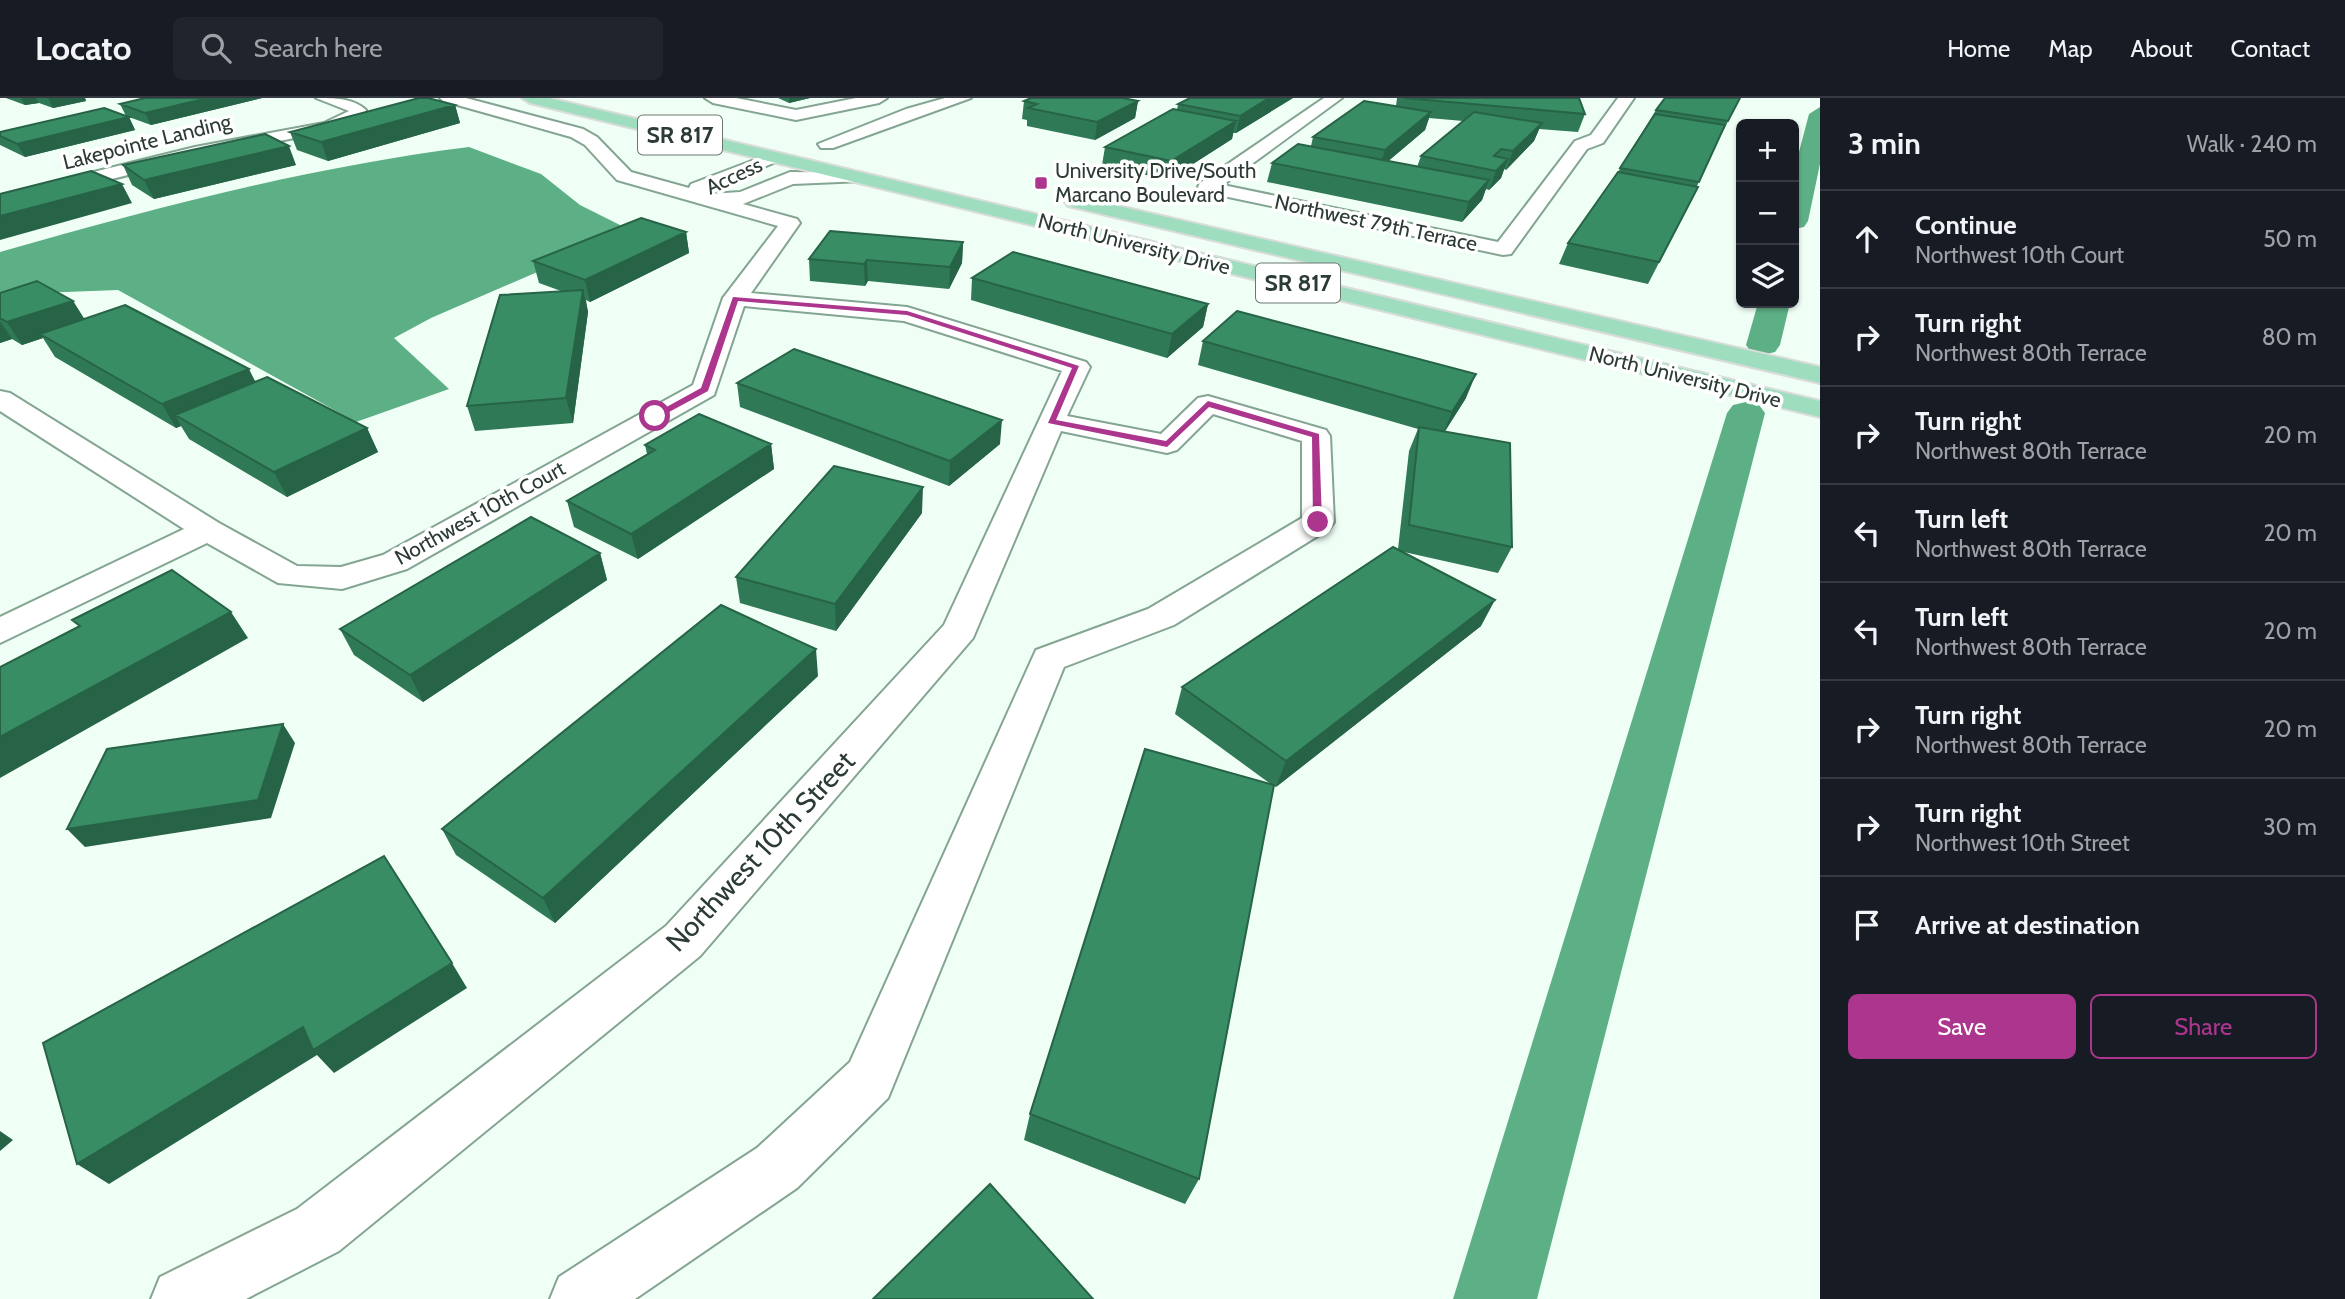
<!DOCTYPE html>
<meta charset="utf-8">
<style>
:root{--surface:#171b24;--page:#20242c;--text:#f1f3f6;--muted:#9ea1a6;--line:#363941;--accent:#ac368e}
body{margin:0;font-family:Cabin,sans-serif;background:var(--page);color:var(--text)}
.controls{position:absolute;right:21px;top:21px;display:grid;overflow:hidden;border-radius:10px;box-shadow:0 2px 5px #0004}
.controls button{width:63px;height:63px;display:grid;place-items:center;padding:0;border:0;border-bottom:2px solid var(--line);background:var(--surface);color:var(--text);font:35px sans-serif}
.stop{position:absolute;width:21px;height:21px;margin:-16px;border:5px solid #ac368e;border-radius:50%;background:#fff}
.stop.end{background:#ac368e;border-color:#fff;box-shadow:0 2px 7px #0008}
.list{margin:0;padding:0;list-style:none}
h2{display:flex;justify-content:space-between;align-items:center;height:91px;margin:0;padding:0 28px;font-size:30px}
h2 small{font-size:23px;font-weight:400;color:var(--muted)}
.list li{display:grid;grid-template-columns:46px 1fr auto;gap:21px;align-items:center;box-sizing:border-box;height:98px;padding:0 28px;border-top:2px solid var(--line)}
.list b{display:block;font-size:26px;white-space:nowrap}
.list p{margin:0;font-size:23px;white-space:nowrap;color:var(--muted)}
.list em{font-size:23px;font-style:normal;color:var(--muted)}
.actions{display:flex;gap:14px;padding:21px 28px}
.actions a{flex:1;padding:16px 0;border:2px solid var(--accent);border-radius:10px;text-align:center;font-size:24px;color:var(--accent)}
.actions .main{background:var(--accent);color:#fff}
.icon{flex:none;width:38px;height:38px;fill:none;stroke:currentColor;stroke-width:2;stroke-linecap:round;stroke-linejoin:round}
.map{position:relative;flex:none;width:1820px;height:1201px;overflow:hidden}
header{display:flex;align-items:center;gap:42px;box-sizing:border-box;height:98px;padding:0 35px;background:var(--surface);border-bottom:2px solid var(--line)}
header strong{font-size:33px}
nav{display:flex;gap:38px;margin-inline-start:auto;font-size:24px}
.search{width:490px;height:63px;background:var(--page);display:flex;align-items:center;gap:18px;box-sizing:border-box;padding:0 24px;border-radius:10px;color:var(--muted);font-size:26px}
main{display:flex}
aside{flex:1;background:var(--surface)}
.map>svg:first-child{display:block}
</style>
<header>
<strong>Locato</strong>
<div class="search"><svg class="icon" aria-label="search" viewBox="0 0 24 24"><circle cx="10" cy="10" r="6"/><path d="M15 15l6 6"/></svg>Search here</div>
<nav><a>Home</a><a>Map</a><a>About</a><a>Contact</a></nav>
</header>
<main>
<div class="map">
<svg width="1820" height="1201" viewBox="0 0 1820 1201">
<rect width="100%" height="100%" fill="#f0fff6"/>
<path fill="#5db085" d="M 469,49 L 541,76 L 580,107 L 632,133 L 431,220 L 394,240 L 449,291 L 356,324 L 118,192 L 40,195 L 0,208 L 0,154 C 154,110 309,69 469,49 Z"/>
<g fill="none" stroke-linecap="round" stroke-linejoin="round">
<path fill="#5db085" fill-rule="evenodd" d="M 1820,9 L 1820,66 L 1808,123 L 1804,129 L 1794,131 L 1794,73 L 1809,16 Z
M 1758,205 L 1790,205 L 1780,247 L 1775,254 L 1763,257 L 1751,254 L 1746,247 Z
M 1746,304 L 1759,307 L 1765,315 L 1537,1201 L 1453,1201 L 1727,315 L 1733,307 Z"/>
<defs>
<path id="street" d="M 316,0 C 334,0 353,0 366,12 C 359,30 327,34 310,37 C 205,57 103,83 0,109 L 0,97 L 195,49 L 324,25 L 349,13 Z
M 440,0 L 466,0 L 583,31 L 597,39 L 631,74 L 689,90 L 691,86 L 770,56 L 782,56 L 785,60 L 708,93 L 709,96 L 740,94 L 790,74 L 863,75 L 865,79 L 863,83 L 793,86 L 743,106 L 797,121 L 800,125 L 751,195 L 907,209 L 1086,264 L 1090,269 L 1067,318 L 1161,336 L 1198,300 L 1208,298 L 1326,332 L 1330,338 L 1334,424 L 1329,431 L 1174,527 L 1064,569 L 888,1000 L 797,1090 L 635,1201 L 550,1201 L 559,1179 L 757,1050 L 850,964 L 1036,552 L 1148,511 L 1302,420 L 1302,343 L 1213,316 L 1177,352 L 1167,355 L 1061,333 L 973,540 L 700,858 L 339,1153 L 246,1201 L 151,1201 L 160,1179 L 297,1111 L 666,828 L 944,527 L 1062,273 L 904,223 L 744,208 L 714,297 L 407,471 L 342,491 L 278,485 L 207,445 L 0,545 L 0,519 L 184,431 L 0,313 L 0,293 L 10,295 L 219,425 L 297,468 L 341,469 L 383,457 L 693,287 L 723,200 L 778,128 L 617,82 L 585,47 L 571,39 L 443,3 Z
M 705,0 L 736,0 L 796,12 L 856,0 L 887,0 L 879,5 L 796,22 L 713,5 Z
M 945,0 L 971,0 L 833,50 L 821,50 L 818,46 L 906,11 Z
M 1324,0 L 1342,0 L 1223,87 L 1498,144 L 1575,43 L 1591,37 L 1618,0 L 1634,0 L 1603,45 L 1587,51 L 1511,156 L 1503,157 L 1200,93 L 1198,89 L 1200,85 Z"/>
<path id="primary" d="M 522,0 L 549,0 L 1820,303 L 1820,319 L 530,5 Z
M 1075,98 L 1820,269 L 1820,285 L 1068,108 L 1065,104 Z"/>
</defs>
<use href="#street" stroke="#83a591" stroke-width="4"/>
<use href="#primary" stroke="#d9dcda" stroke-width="4"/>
<use href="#street" fill="#fff" fill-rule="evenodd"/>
<use href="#primary" fill="#9edebe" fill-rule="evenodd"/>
</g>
<path fill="#307956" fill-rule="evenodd" d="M 6,0 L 85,0 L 86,3 L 53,10 L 39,5 L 25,7 Z
M 262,0 L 151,27 L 126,18 L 120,6 Z
M 778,0 L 810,0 L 789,5 Z
M 1293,0 L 1236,35 L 1233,35 L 1232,41 L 1168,82 L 1102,67 L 1105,49 L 1177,12 L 1178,6 Z
M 1397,0 L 1579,0 L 1585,16 L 1578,34 L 1539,31 L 1534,43 L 1506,72 L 1504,71 L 1501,80 L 1489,92 L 1486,91 L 1482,102 L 1462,124 L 1267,84 L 1272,65 L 1311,48 L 1313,39 L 1396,8 ZM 1429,20 L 1463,23 L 1421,58 L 1417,69 L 1388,63 L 1425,32 Z
M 1740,0 L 1719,41 L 1697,88 L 1698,89 L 1648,186 L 1559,166 L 1568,145 L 1618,74 L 1656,12 Z
M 1024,3 L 1138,3 L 1135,20 L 1095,42 L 1027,28 L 1027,22 L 1022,21 Z
M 455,7 L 460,25 L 328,63 L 297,52 L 290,34 Z
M 129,19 L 135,32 L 25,59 L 0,47 L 0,34 Z
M 123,67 L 296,67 L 154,101 L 132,87 Z
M 686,134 L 689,155 L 590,204 L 586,202 L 588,214 L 573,325 L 475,333 L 467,308 L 561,193 L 539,185 L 533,163 Z
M 963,144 L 962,165 L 949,191 L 868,183 L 865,188 L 810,183 L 809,161 Z
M 972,180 L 1208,206 L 1203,229 L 1167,260 L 971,202 Z
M 0,195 L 73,203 L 84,221 L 256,283 L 367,330 L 378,354 L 287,399 L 189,341 L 181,328 L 176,330 L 55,259 L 43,240 L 22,247 L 12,241 L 0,245 Z
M 1203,243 L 1466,300 L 1445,333 L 1512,449 L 1498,475 L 1404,454 L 1481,528 L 1276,689 L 1274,688 L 1199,1081 L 1185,1106 L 1024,1042 L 1030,1016 L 1272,687 L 1175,616 L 1182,589 L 1398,451 L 1409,353 L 1418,331 L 1198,267 Z
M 737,285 L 1000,346 L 949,388 L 740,309 Z
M 771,346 L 774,371 L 638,461 L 574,429 L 567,403 L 647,356 L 645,347 Z
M 922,415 L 836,533 L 740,505 L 736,479 Z
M 600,455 L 607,482 L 423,604 L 354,557 L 340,531 Z
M 818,578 L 555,825 L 456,757 L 442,731 Z"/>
<path fill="#276346" d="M 21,0 L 36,0 L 39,5 L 25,7 Z
M 48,0 L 85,0 L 86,3 L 53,10 Z
M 208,0 L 262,0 L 151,27 L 145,15 Z
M 789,0 L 810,0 L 789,5 Z
M 1269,0 L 1293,0 L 1236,35 L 1240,18 Z
M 1138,3 L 1135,20 L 1095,42 L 1097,24 Z
M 455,7 L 460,25 L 328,63 L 321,44 Z
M 1431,14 L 1425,32 L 1379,71 L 1385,52 Z
M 129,19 L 135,32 L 25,59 L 17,46 Z
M 1236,23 L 1232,41 L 1168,82 L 1171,63 Z
M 1542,25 L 1534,43 L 1506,72 L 1513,53 Z
M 289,48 L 296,67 L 154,101 L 144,82 Z
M 1508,61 L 1501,80 L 1489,92 L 1496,73 Z
M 1489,82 L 1482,102 L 1462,124 L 1469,104 Z
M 122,86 L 132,105 L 0,142 L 0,118 Z
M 686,134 L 689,155 L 590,204 L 585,182 Z
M 963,144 L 962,165 L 949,191 L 950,169 Z
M 867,162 L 868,183 L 865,188 L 864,166 Z
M 583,192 L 588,214 L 573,325 L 566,300 Z
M 73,203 L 87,225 L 40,236 L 43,240 L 22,247 L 7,224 Z
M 1208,206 L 1203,229 L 1167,260 L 1172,236 Z
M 0,223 L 12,241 L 0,245 Z
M 249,271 L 261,295 L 175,317 L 181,328 L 176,330 L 162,306 Z
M 1476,276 L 1466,300 L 1442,338 L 1452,314 Z
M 1002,322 L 1000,346 L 949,388 L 950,363 Z
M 367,330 L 378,354 L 287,399 L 274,374 Z
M 771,346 L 774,371 L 638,461 L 631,436 Z
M 923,389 L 922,415 L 836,533 L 835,506 Z
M 600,455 L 607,482 L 423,604 L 410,577 Z
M 1495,502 L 1481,528 L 1276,689 L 1286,663 Z
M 231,514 L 248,540 L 0,680 L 0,639 Z
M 816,551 L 818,578 L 555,825 L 543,800 Z
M 283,626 L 295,645 L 271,720 L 85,749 L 67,731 Z
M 452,865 L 467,890 L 334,975 L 317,957 L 109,1086 L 77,1066 L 303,929 Z
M 0,1033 L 13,1042 L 0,1053 Z"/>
<path fill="#388d64" stroke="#276346" stroke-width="2" d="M 145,0 L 208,0 L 145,15 L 120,6 Z
M 419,0 L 428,0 L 455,7 L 321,44 L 290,34 Z
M 1031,0 L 1123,0 L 1138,3 L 1097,24 L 1028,10 L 1037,6 L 1024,3 Z
M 1190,0 L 1269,0 L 1240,18 L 1178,6 Z
M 1404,0 L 1579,0 L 1585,16 Z
M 1665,0 L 1740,0 L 1728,23 L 1656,12 Z
M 1364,3 L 1431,14 L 1385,52 L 1313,39 Z
M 104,10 L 129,19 L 17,46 L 0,38 L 0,34 Z
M 1173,11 L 1236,23 L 1171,63 L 1105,49 Z
M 1474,14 L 1542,25 L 1513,53 L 1501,51 L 1494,58 L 1508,61 L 1496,73 L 1421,58 Z
M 1655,16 L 1725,27 L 1699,84 L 1620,70 Z
M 265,36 L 289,48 L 144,82 L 123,67 Z
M 1298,46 L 1489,82 L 1469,104 L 1272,65 Z
M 91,73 L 122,86 L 0,118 L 0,96 Z
M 1618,74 L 1698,89 L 1659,164 L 1568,145 Z
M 641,120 L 686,134 L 585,182 L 533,163 Z
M 830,133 L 963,144 L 950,169 L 867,162 L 864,166 L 809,161 Z
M 1013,154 L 1208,206 L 1172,236 L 972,180 Z
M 37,183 L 73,203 L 7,224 L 0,220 L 0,195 Z
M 583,192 L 566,300 L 467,308 L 500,197 Z
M 125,207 L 249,271 L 162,306 L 40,236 Z
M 1237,213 L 1476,276 L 1452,314 L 1203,243 Z
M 794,251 L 1002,322 L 950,363 L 737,285 Z
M 267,279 L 367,330 L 274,374 L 175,317 Z
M 699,316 L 771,346 L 631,436 L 567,403 L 655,352 L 645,347 Z
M 1419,329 L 1510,345 L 1512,449 L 1409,427 Z
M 834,368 L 923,389 L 835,506 L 736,479 Z
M 531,419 L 600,455 L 410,577 L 340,531 Z
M 1393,449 L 1495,502 L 1286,663 L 1182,589 Z
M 172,472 L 231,514 L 0,639 L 0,569 L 80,528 L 72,522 Z
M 721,507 L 816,551 L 543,800 L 442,731 Z
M 283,626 L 258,702 L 67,731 L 107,651 Z
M 1145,651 L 1274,687 L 1199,1081 L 1030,1016 Z
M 384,758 L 452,865 L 313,952 L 303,929 L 77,1066 L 43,945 Z
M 990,1086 L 1093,1201 L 873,1201 Z"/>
<path fill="#ac368e" d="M 733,199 L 907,213 L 1079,268 L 1056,322 L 1166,343 L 1208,303 L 1319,336 L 1322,424 L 1318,426 L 1313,424 L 1312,339 L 1209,309 L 1167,349 L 1048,325 L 1072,270 L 907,217 L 738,203 L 708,293 L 658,320 L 652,320 L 652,317 L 701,290 Z"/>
<rect fill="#ac368e" stroke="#fff" stroke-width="2.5" x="1034" y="78" width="14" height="14" rx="3.5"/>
<g text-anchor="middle" stroke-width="7" stroke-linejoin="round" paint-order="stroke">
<g font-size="21" fill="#2c3b33" stroke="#fff">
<text transform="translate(147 44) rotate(-14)" y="7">Lakepointe Landing</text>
<text transform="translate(734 78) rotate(-25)" y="7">Access</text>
<text transform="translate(1376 125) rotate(12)" y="7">Northwest 79th Terrace</text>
<text transform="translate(1134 146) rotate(14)" y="7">North University Drive</text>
<text transform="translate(1685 279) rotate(14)" y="7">North University Drive</text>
<text transform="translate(480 415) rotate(-29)" y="7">Northwest 10th Court</text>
</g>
<g font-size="21" fill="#2c3b33" stroke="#fff" text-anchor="start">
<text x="1055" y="80">University Drive/South<tspan x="1055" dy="24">Marcano Boulevard</tspan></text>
</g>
<g fill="#fff" stroke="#6b7670" stroke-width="2">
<rect x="638" y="17.5" width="84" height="39" rx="5"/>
<rect x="1256" y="165.5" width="84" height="39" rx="5"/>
</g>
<g font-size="23" font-weight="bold" fill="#2c3b33">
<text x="680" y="45">SR 817</text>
<text x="1298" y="193">SR 817</text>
</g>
<g font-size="28" fill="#2c3b33" stroke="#fff">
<text transform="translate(760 753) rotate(-47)" y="10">Northwest 10th Street</text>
</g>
</g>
</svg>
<div class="controls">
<button>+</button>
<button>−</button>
<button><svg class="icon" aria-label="layers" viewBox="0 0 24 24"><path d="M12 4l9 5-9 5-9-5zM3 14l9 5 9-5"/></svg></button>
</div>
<div class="stop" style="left:655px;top:318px"></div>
<div class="stop end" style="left:1318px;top:424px"></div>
</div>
<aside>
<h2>3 min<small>Walk · 240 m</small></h2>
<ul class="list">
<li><svg class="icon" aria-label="ahead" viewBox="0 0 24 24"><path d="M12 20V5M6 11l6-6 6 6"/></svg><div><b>Continue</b><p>Northwest 10th Court</p></div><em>50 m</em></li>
<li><svg class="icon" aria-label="right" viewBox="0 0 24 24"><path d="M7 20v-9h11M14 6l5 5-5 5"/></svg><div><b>Turn right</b><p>Northwest 80th Terrace</p></div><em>80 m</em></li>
<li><svg class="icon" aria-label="right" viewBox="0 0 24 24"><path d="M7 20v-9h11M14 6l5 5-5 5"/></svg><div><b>Turn right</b><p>Northwest 80th Terrace</p></div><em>20 m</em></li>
<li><svg class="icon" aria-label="left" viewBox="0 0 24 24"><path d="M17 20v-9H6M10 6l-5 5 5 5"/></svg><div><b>Turn left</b><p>Northwest 80th Terrace</p></div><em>20 m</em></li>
<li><svg class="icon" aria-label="left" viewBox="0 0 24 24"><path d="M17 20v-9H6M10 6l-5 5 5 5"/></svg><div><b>Turn left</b><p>Northwest 80th Terrace</p></div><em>20 m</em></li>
<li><svg class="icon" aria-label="right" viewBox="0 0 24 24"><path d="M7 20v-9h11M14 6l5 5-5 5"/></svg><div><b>Turn right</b><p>Northwest 80th Terrace</p></div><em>20 m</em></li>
<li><svg class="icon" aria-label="right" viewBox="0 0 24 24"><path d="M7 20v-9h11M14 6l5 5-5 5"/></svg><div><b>Turn right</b><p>Northwest 10th Street</p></div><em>30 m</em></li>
<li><svg class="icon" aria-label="arrive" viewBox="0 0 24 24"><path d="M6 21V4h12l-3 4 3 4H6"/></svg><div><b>Arrive at destination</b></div></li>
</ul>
<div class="actions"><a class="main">Save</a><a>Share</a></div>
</aside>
</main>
